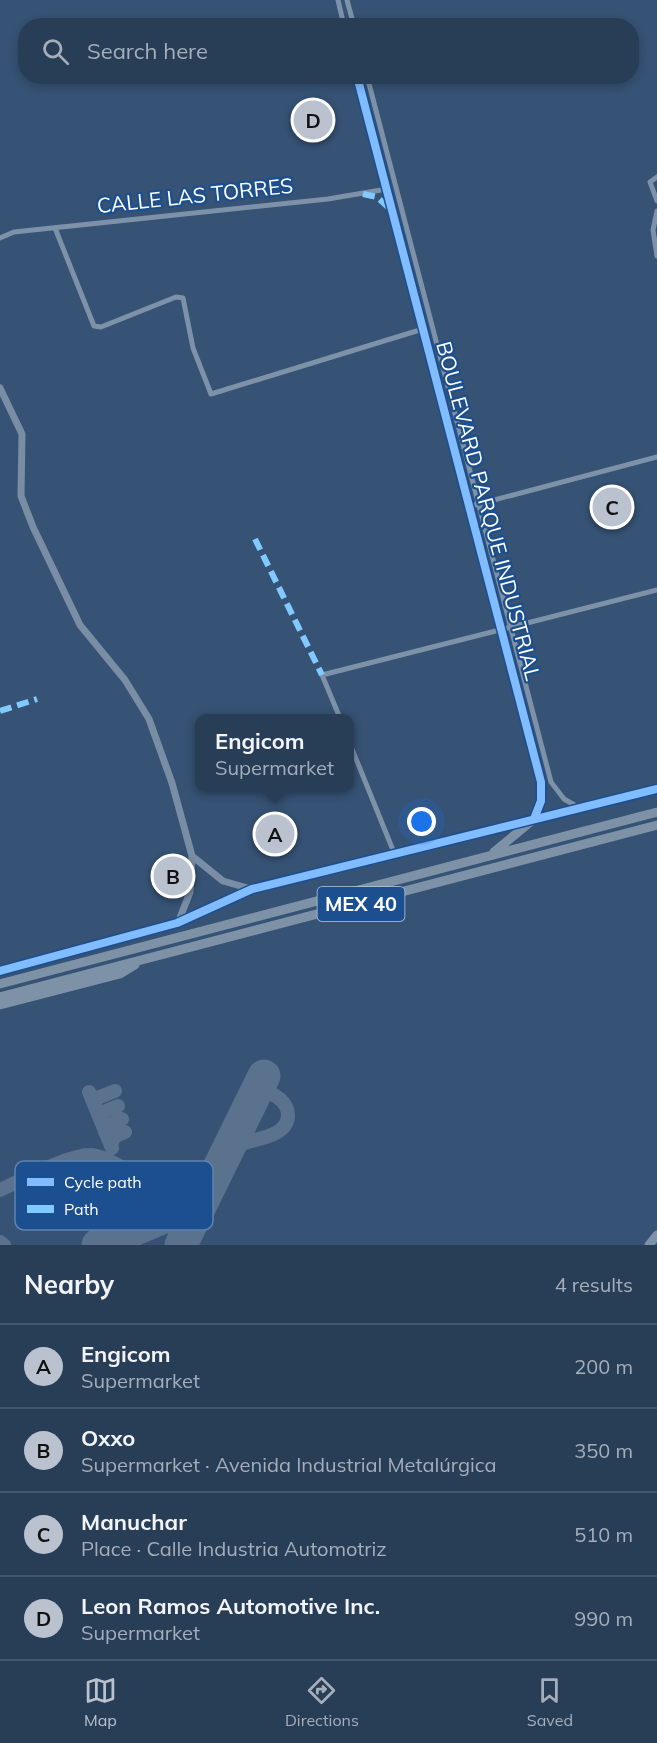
<!DOCTYPE html>
<meta charset="utf-8">
<style>
:root{--surface:#283e57;--page:#344961;--text:#f1f3f6;--muted:#a5aeba;--line:#44576d;--accent:#b9c2ce}
body{margin:0;font-family:Mulish,sans-serif;background:var(--page);color:var(--text)}
.you{position:absolute;left:422px;top:822px;width:21px;height:21px;margin:-15px;border:4px solid #fff;border-radius:50%;background:#1a73e8;box-shadow:0 0 0 9px #1a73e833}
.badge{display:grid;place-items:center;width:39px;height:39px;border-radius:50%;background:var(--accent);color:#111;font-size:20px;font-weight:700}
.pin{position:absolute;translate:-50% -50%;border:3px solid #fff;box-shadow:0 2px 6px #0006}
.popup{position:absolute;left:195px;top:714px;width:159px;height:78px;box-sizing:border-box;display:grid;place-content:center;border-radius:12px;background:var(--surface);filter:drop-shadow(0 2px 4px #0005);font-size:20px;white-space:nowrap;color:var(--muted)}
.popup b{font-size:22px;color:var(--text)}
.popup::after{content:'';position:absolute;left:50%;top:100%;margin-left:-12px;border:12px solid transparent;border-top-color:var(--surface)}
.list{margin:0;padding:0;list-style:none}
h2{display:flex;justify-content:space-between;align-items:center;height:78px;margin:0;padding:0 24px;font-size:26px}
h2 small{font-size:20px;font-weight:400;color:var(--muted)}
.list li{display:grid;grid-template-columns:39px 1fr auto;gap:18px;align-items:center;box-sizing:border-box;height:84px;padding:0 24px;border-top:2px solid var(--line)}
.list b{display:block;font-size:22px;white-space:nowrap}
.list p{margin:0;font-size:20px;white-space:nowrap;color:var(--muted)}
.list em{font-size:20px;font-style:normal;color:var(--muted)}
.icon{flex:none;width:33px;height:33px;fill:none;stroke:currentColor;stroke-width:2;stroke-linecap:round;stroke-linejoin:round}
.map{position:relative;flex:none;width:657px;height:1245px;overflow:hidden}
.search{position:absolute;background:var(--surface);box-shadow:0 3px 9px #0003;left:18px;right:18px;top:18px;height:66px;display:flex;align-items:center;gap:15px;box-sizing:border-box;padding:0 21px;border-radius:24px;color:var(--muted);font-size:22px}
.sheet{height:414px;background:var(--surface)}
nav{display:flex;justify-content:space-around;align-items:center;box-sizing:border-box;height:84px;border-top:2px solid var(--line);background:var(--surface);font-size:16px;color:var(--muted)}
nav a{display:grid;justify-items:center;gap:3px}
nav .on{color:var(--accent)}
.map>svg:first-child{display:block}
</style>
<div class="map">
<svg width="657" height="1245" viewBox="0 0 657 1245">
<rect width="100%" height="100%" fill="#365274"/>
<g fill="none" stroke-linecap="round" stroke-linejoin="round">
<path stroke="#5a728e" stroke-width="14" d="M 89,1092 L 112,1148
M 94,1104 L 97,1098 L 115,1091
M 100,1118 L 103,1112 L 118,1106
M 105,1132 L 109,1125 L 122,1119
M 111,1145 L 114,1137 L 125,1132
M 222,1162 C 225,1156 228,1150 234,1147 C 250,1138 288,1139 288,1115 C 288,1099 270,1093 258,1087
M 0,1190 C 22,1180 68,1155 90,1155 C 107,1154 173,1197 183,1211 C 189,1222 187,1231 183,1242
M 173,1203 C 192,1207 203,1198 212,1182
M 149,1223 C 165,1217 182,1225 180,1245
M 147,1224 C 159,1213 156,1198 148,1185 C 157,1195 165,1209 155,1220
M 0,1242 L 4,1245"/>
<path stroke="#5a728e" stroke-width="33" d="M 98,1245 L 171,1214
M 181,1245 L 264,1076"/>
<path stroke="#7d92a8" stroke-width="5" d="M 338,0 L 344,26
M 347,0 L 354,26
M 357,76 L 541,782 L 541,801 L 534,819
M 367,76 L 551,782 L 564,799 L 578,807
M 657,177 L 650,182 L 657,201
M 657,211 L 653,230 L 657,256
M 55,228 L 94,326 L 101,327 L 176,297 L 183,298 L 193,348 L 211,394 L 423,329
M 0,238 L 14,232 L 328,199 L 387,189
M 475,505 L 657,457
M 340,718 L 322,675 L 657,590
M 350,744 L 395,855"/>
<path stroke="#798da4" stroke-width="7" d="M 0,388 L 22,434 L 21,496 L 33,527 L 80,625 L 125,680 L 149,719 L 172,783 L 192,856 L 190,892 L 178,923
M 192,856 L 223,881 L 251,889
M 0,971 L 177,923 L 252,889 L 657,789"/>
<path stroke="#7e92a7" stroke-width="9" d="M 494,852 L 534,819
M 0,984 L 657,812
M 0,997 L 657,825
M 0,1005 L 120,974 L 135,965
M 649,1245 L 657,1235"/>
<path stroke="#80caff" stroke-width="6" stroke-dasharray="12 6" stroke-linecap="butt" d="M 363,194 L 377,197 L 389,208
M 255,539 L 322,675
M 0,711 L 37,699"/>
<defs>
<path id="cycleway" d="M 357,76 L 541,782 L 541,801 L 534,819
M 0,971 L 177,923 L 252,889 L 657,789"/>
</defs>
<use href="#cycleway" stroke="#1b4f8f" stroke-width="11"/>
<use href="#cycleway" stroke="#80bcff" stroke-width="8"/>
</g>
<g text-anchor="middle" stroke-width="4.5" stroke-linejoin="round" paint-order="stroke">
<rect fill="#1b4f8f" stroke="#bbcadd" stroke-width="1.5" x="317.5" y="887" width="87" height="34" rx="4.5"/>
<g font-size="20" font-weight="bold" fill="#fff">
<text x="361" y="911">MEX 40</text>
</g>
<g font-size="21" fill="#fff" stroke="#1b4f8f">
<text transform="translate(195 196) rotate(-6)" y="7">CALLE LAS TORRES</text>
<text transform="translate(488 511) rotate(75)" y="7">BOULEVARD PARQUE INDUSTRIAL</text>
</g>
</g>
<rect x="15" y="1161" width="198" height="69" rx="9" fill="#1b4f8f" stroke="#5f84b1" stroke-width="1.5"/>
<rect x="27" y="1178" width="27" height="8" fill="#80bcff"/>
<rect x="27" y="1205" width="27" height="8" fill="#80caff"/>
<g font-size="16" fill="#fff">
<text x="64" y="1188">Cycle path</text>
<text x="64" y="1215">Path</text>
</g>
</svg>
<div class="you"></div>
<div class="pin badge" style="left:275px;top:834px">A</div>
<div class="popup"><b>Engicom</b>Supermarket</div>
<div class="pin badge" style="left:173px;top:876px">B</div>
<div class="pin badge" style="left:612px;top:507px">C</div>
<div class="pin badge" style="left:313px;top:120px">D</div>
<div class="search"><svg class="icon" aria-label="search" viewBox="0 0 24 24"><circle cx="10" cy="10" r="6"/><path d="M15 15l6 6"/></svg>Search here</div>
</div>
<section class="sheet">
<h2>Nearby<small>4 results</small></h2>
<ul class="list">
<li><span class="badge">A</span><div><b>Engicom</b><p>Supermarket</p></div><em>200 m</em></li>
<li><span class="badge">B</span><div><b>Oxxo</b><p>Supermarket · Avenida Industrial Metalúrgica</p></div><em>350 m</em></li>
<li><span class="badge">C</span><div><b>Manuchar</b><p>Place · Calle Industria Automotriz</p></div><em>510 m</em></li>
<li><span class="badge">D</span><div><b>Leon Ramos Automotive Inc.</b><p>Supermarket</p></div><em>990 m</em></li>
</ul>
</section>
<nav>
<a class="on"><svg class="icon" aria-label="map" viewBox="0 0 24 24"><path d="M3 6l6-2 6 2 6-2v14l-6 2-6-2-6 2zM9 4v14M15 6v14"/></svg>Map</a>
<a><svg class="icon" aria-label="directions" viewBox="0 0 24 24"><path d="M12 3l9 9-9 9-9-9zM9 14v-3h6M13 9l2 2-2 2"/></svg>Directions</a>
<a><svg class="icon" aria-label="saved" viewBox="0 0 24 24"><path d="M7 4h10v16l-5-4-5 4z"/></svg>Saved</a>
</nav>
